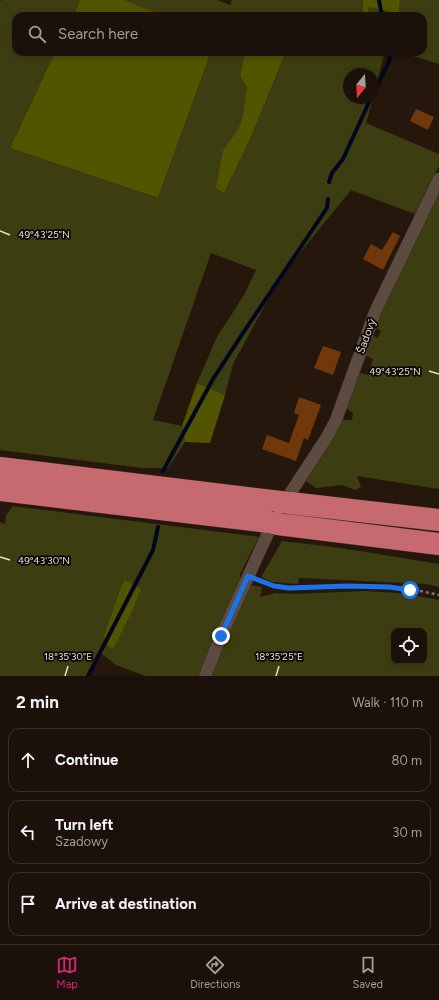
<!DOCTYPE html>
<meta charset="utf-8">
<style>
:root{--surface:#1c110a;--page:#291f18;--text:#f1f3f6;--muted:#a09d9c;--line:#3a312b;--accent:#db2777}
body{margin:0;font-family:Figtree,sans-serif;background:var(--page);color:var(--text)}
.controls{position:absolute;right:12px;bottom:12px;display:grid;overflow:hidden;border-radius:8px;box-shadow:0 2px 6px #0003}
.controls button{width:36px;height:36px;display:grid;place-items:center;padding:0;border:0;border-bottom:1px solid var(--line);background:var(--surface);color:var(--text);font:20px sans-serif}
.compass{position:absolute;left:343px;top:68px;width:36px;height:36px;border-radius:50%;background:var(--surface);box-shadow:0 2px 6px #0003;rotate:198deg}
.stop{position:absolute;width:12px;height:12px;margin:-9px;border:3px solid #1a73e8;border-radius:50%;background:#fff}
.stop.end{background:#1a73e8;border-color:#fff;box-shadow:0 1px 4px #0008}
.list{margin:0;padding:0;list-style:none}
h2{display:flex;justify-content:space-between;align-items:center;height:52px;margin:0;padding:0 16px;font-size:17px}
h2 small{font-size:13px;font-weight:400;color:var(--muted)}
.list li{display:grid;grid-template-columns:26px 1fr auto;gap:12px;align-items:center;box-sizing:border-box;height:64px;margin:0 8px 8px;padding:0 8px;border:1px solid var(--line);border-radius:12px}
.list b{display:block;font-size:15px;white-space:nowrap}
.list p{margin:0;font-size:13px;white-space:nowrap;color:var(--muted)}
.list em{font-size:13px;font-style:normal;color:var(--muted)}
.icon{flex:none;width:22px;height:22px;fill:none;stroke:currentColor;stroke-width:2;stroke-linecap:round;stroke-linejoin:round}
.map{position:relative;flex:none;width:439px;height:676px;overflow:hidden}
.search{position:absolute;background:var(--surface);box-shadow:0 2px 6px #0003;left:12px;right:12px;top:12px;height:44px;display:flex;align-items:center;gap:10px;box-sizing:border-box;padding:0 14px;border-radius:12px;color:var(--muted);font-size:15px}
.sheet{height:268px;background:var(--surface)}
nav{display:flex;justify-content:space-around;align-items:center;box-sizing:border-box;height:56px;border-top:1px solid var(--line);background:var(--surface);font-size:11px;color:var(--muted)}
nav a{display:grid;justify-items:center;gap:2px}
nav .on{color:var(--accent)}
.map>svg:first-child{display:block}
</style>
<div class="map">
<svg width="439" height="676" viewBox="0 0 439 676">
<rect width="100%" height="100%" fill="#26170d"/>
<path fill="#3c3e11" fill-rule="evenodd" d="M 1,0 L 80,0 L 73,16 L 16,16 L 16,52 L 55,52 L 10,148 L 158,198 L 211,52 L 245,52 L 240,76 L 247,88 L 246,103 L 243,116 L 237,131 L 223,150 L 224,192 L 251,137 L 286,52 L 387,52 L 384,55 L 373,98 L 373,74 L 349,74 L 349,98 L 373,98 L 366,123 L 439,154 L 439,166 L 415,214 L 351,190 L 280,277 L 233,364 L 225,395 L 197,383 L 217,337 L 244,295 L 256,270 L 211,253 L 153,420 L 182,426 L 185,442 L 168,468 L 142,468 L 0,450 L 0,2 Z
M 124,0 L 217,0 L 230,5 L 232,0 L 363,0 L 361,16 L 165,16 Z
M 400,0 L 439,0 L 439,64 L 400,52 L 423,52 L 423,16 L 368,16 L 369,7 L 399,14 Z
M 439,193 L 439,489 L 357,476 L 361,487 L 355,490 L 342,485 L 316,488 L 306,481 L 328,447 L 342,420 L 352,420 L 353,413 L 345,407 L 358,372 L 368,375 L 373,359 L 364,355 L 371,335 L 378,338 L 381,331 L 374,327 L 394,280 Z
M 13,506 L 259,537 L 240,574 L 241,580 L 201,676 L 146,676 L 116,665 L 102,654 L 86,676 L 0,676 L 0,522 L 5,524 L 6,515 ZM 120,589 L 141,589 L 133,610 L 114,648 L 113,611 Z
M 282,541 L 341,548 L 439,564 L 439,587 L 427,584 L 299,578 L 298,584 L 272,582 L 261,577 Z
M 250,585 L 262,587 L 260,597 L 275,593 L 294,594 L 365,591 L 398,593 L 439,600 L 439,676 L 210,676 ZM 394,631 L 424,631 L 424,661 L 394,661 Z"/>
<path fill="#525400" d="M 80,0 L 124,0 L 165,16 L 73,16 Z
M 363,0 L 400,0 L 399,14 L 369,7 L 368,16 L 362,16 Z
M 55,52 L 211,52 L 158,198 L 10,148 Z
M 245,52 L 286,52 L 251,137 L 224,193 L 216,188 L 223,150 L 237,131 L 243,116 L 247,88 L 240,76 Z
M 197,383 L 225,395 L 210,443 L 185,442 L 182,426 Z
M 125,580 L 141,589 L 133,610 L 114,648 L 109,647 L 104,637 L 120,589 Z"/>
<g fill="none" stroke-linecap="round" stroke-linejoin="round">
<path stroke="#00071e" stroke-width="4" d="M 379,0 L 382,16
M 373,95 L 390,59 L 389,52
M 329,182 L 332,173 L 343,159 L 371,98
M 163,471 L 213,379 L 243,333 L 327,208 L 328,199
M 88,676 L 153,550 L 158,527"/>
</g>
<path fill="#70380b" d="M 416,109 L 434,117 L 428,130 L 410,121 Z
M 393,232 L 400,236 L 383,270 L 363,259 L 371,244 L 382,250 Z
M 323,346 L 341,352 L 333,375 L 314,368 Z
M 299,397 L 321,405 L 308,440 L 304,438 L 296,461 L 262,449 L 267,435 L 289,443 L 299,415 L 294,413 Z"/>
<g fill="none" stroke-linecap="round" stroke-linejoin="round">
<defs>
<path id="minor" d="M 291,492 L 327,437 L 336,420 L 375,312 L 439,179
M 205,676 L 221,636 L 268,533"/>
<path id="motorway" d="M 0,468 L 280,502
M 0,490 L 269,522
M 290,503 L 439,520
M 278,524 L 439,544"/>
</defs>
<use href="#minor" stroke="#3a2f2b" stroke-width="13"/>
<use href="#motorway" stroke="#3a2f2b" stroke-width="23"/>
<path stroke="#81746b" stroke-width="2.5" stroke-dasharray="3 3" stroke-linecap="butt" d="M 259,581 C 288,593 318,586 347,586 C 378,585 410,588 439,595"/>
<use href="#minor" stroke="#5d4b40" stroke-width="12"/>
<use href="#motorway" stroke="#c76a70" stroke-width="22"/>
<defs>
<path id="motorway-bridge" d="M 280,502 L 290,503
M 269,522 L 278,524"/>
</defs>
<use href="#motorway-bridge" stroke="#3a2f2b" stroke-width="23" stroke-linecap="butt"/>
<use href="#motorway-bridge" stroke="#c76a70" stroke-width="22"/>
</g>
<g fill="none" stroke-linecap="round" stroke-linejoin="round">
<path stroke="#1a73e8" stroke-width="5" d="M 221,636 L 248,576 L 274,586 L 289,588 L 348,586 L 389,587 L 410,590"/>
</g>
<path fill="none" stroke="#e8ddd6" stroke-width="1.5" d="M 0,231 L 10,235M 429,371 L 439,374M 0,557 L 10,560M 65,676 L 68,666M 276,676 L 279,666"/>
<g text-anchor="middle" stroke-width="3.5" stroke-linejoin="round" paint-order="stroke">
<g font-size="11" fill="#e8ddd6" stroke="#0a0503">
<text transform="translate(366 336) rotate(-70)" y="4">Šadový</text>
</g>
</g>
<g font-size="10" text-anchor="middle" fill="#e8ddd6" stroke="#0a0503" stroke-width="3.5" stroke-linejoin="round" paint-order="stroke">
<text x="44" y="238">49°43'25"N</text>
<text x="395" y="375">49°43'25"N</text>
<text x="44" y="564">49°43'30"N</text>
<text x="68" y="660">18°35'30"E</text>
<text x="279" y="660">18°35'25"E</text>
</g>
</svg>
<div class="controls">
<button><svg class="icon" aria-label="locate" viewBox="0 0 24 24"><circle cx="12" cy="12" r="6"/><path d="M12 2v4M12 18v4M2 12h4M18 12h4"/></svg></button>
</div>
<svg class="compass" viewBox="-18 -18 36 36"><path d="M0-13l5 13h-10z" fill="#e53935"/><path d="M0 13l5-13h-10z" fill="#a09d9c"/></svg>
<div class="stop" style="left:410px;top:590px"></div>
<div class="stop end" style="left:221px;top:636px"></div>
<div class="search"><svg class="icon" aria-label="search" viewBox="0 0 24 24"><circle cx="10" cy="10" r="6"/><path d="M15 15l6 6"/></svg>Search here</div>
</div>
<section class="sheet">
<h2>2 min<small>Walk · 110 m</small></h2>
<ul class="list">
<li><svg class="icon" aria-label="ahead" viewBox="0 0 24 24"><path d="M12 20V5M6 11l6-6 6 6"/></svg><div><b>Continue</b></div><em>80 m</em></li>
<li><svg class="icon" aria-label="left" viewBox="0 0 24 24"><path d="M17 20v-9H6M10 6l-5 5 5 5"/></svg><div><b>Turn left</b><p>Szadowy</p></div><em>30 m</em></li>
<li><svg class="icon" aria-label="arrive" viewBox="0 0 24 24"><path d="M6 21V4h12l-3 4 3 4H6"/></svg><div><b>Arrive at destination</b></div></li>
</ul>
</section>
<nav>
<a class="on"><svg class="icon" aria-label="map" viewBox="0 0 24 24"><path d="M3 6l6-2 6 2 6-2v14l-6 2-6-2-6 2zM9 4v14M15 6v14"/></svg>Map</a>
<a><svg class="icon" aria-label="directions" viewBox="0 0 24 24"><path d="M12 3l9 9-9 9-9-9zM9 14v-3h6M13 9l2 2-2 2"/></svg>Directions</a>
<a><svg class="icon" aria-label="saved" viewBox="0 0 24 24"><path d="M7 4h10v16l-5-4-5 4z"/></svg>Saved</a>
</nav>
